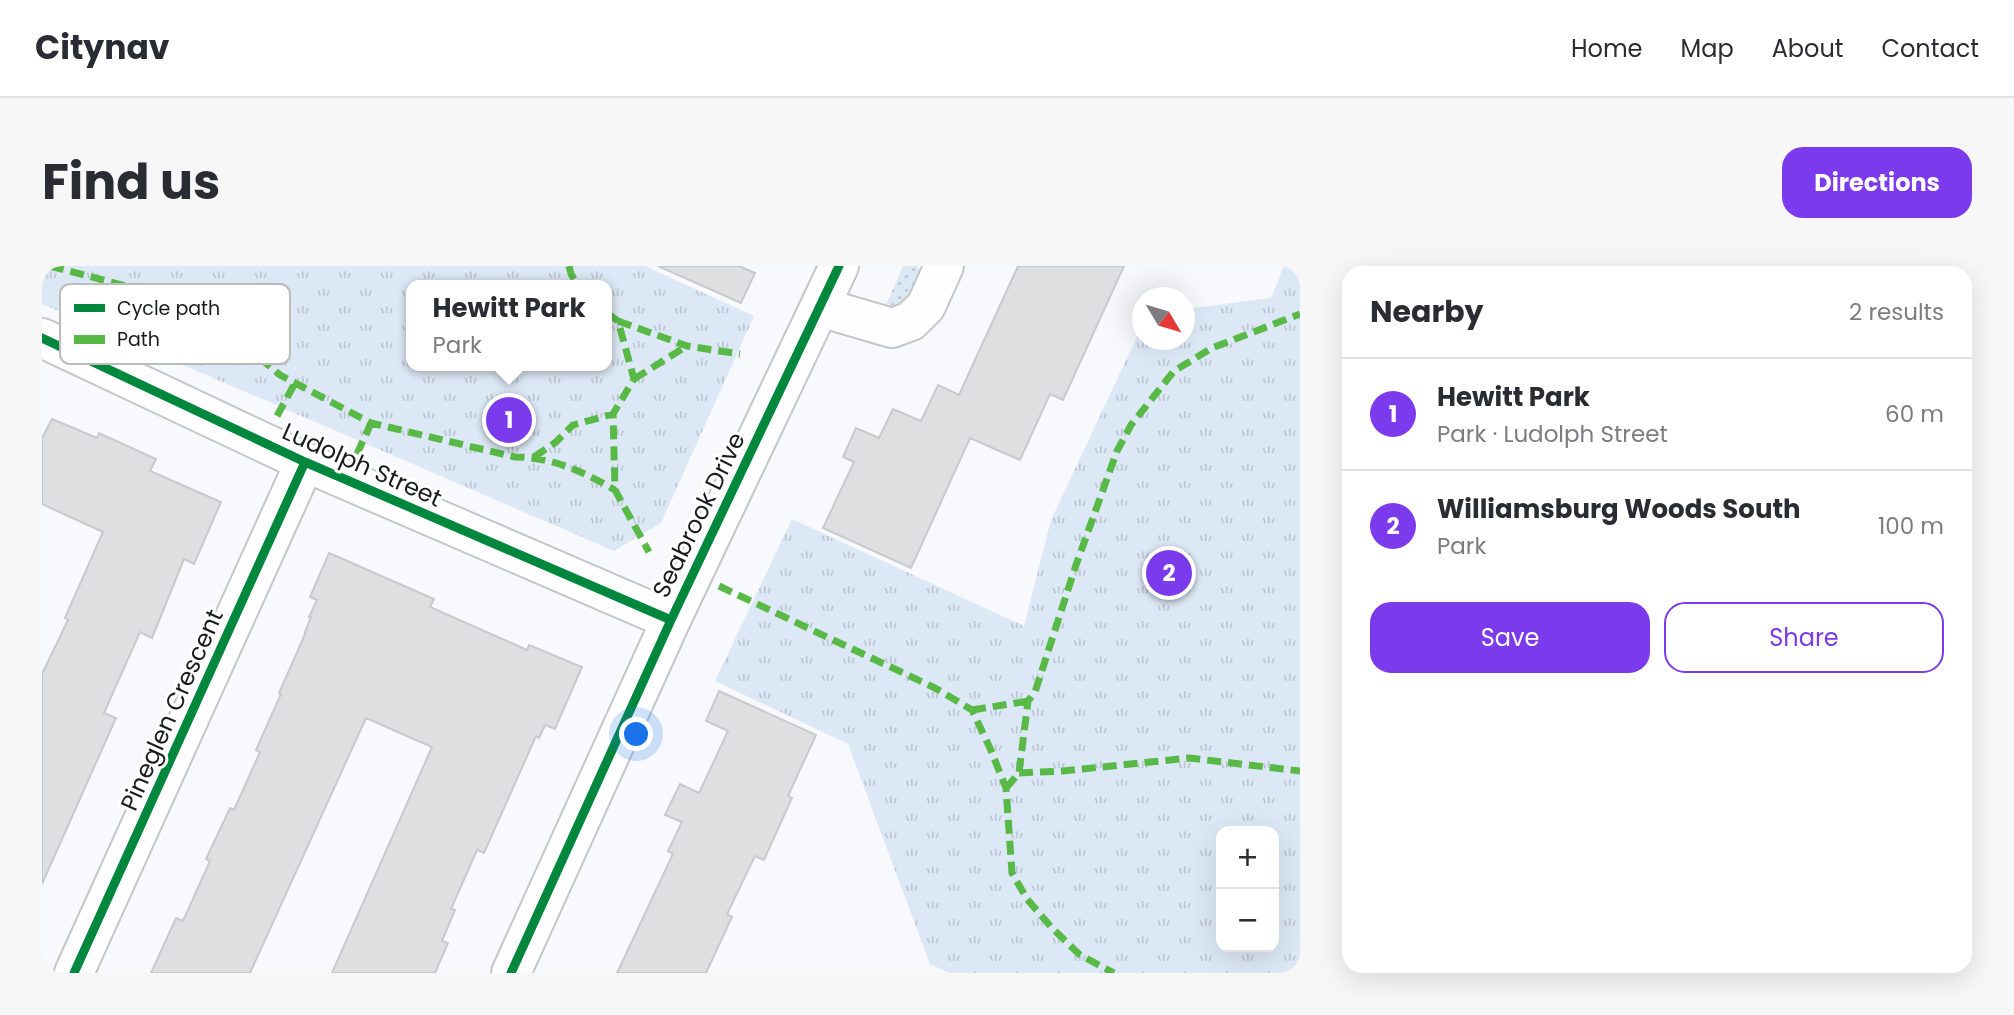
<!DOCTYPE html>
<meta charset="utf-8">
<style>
:root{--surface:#fff;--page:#f7f7f7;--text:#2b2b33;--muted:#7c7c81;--line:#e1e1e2;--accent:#7c3aed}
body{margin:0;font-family:Poppins,sans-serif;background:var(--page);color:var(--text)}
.controls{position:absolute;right:21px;bottom:21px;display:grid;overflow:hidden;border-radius:14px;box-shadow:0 7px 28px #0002}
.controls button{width:63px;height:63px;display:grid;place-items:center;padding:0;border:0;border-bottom:2px solid var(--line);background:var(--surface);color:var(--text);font:35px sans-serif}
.compass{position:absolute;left:1090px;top:21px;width:63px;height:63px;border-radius:50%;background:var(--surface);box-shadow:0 7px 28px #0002;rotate:128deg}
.you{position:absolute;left:595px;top:469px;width:24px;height:24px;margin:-18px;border:5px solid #fff;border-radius:50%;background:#1a73e8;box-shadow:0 0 0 10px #1a73e833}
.badge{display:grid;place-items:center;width:46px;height:46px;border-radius:50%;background:var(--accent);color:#fff;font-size:23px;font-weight:700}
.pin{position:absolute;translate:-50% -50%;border:4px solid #fff;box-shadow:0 2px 7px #0006}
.popup{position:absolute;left:364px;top:14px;width:206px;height:91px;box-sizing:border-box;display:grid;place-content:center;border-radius:14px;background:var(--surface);filter:drop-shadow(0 2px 5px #0005);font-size:23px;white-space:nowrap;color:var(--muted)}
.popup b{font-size:26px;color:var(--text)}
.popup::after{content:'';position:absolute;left:50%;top:100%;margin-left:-14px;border:14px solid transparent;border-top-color:var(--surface)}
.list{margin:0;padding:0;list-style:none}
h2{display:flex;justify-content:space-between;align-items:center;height:91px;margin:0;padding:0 28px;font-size:30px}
h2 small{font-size:23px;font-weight:400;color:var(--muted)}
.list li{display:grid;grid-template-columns:46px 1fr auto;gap:21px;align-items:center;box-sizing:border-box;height:112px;padding:0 28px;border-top:2px solid var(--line)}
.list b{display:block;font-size:26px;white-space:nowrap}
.list p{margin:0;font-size:23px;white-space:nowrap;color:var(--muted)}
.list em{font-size:23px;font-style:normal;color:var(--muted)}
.actions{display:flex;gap:14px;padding:21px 28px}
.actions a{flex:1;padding:16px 0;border:2px solid var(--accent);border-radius:21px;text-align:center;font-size:24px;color:var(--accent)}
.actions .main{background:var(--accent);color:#fff}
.map{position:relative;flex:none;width:1258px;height:707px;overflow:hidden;border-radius:21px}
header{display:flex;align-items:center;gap:42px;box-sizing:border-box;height:98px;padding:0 35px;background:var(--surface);border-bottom:2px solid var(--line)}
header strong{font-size:33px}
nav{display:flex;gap:38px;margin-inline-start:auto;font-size:24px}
.intro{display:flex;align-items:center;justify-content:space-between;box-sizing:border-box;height:168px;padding:0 42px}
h1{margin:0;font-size:49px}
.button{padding:18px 32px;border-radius:21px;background:var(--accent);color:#fff;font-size:24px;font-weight:700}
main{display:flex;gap:42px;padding:0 42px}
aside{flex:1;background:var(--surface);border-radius:21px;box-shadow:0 7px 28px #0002}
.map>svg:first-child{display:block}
</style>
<header>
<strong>Citynav</strong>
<nav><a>Home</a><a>Map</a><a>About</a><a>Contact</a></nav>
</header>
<div class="intro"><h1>Find us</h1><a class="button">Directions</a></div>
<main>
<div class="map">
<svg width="1258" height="707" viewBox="0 0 1258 707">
<defs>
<pattern id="grass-dots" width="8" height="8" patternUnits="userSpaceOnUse" patternTransform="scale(1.75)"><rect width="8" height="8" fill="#dde8f6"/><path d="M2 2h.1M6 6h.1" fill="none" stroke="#bdc6d2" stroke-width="1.8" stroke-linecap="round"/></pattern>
<pattern id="park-tufts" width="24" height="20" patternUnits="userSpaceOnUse" patternTransform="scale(1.75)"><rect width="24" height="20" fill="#dde8f6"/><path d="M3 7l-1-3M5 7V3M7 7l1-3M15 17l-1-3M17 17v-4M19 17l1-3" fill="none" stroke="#bdc6d2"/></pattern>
</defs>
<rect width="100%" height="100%" fill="#f7f9fc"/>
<path fill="url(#grass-dots)" d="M 861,0 L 876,0 L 880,14 C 869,30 865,40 844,39 Z"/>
<path fill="url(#park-tufts)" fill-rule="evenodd" d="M 0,0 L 603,0 L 712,50 L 619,257 L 572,285 L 0,38 ZM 565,19 L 565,100 L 369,100 L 369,19 Z
M 1242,0 L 1258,0 L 1258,707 L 907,707 L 888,698 L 806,478 L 673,415 L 750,253 L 982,360 L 1009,254 L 1100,60 L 1100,74 L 1142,74 L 1143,43 L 1229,32 ZM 1232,565 L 1232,681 L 1179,681 L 1179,565 Z"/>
<path fill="#dedfe1" stroke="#c7c9cb" stroke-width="2" d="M 616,0 L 697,0 L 713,7 L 699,37 Z
M 976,0 L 1082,0 L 1021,134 L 1008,128 L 978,194 L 928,172 L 869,302 L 781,262 L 812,196 L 801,191 L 814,162 L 837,172 L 851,143 L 879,155 L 896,119 L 917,129 Z
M 10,153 L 55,172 L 57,167 L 114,193 L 108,205 L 179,236 L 152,298 L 142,293 L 110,372 L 98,366 L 62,447 L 74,452 L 0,618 L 0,408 L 26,354 L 23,352 L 61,266 L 0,238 L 0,172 Z
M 287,287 L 392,333 L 388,341 L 485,384 L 487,379 L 540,401 L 513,463 L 503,459 L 497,472 L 494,470 L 442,587 L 435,584 L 409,643 L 413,644 L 400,675 L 406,677 L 393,707 L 290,707 L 390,481 L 324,452 L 208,707 L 109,707 L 134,652 L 141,655 L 168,595 L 164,593 L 188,542 L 192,544 L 218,486 L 214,484 L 239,428 L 237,427 L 264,366 L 263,366 L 269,351 L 267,351 L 275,334 L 268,331 Z
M 677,425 L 774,469 L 746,530 L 750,532 L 722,594 L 713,590 L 685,648 L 690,651 L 664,707 L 575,707 L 631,588 L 626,585 L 640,556 L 623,549 L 638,518 L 657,527 L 686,465 L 664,455 Z"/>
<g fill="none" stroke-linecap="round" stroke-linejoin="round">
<defs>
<path id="minor" d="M 778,41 L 850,62 L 869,55 L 884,40 L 902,0
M 0,72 L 263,196 L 629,354
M 32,707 L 263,196
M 469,707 L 629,354 L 797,0"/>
</defs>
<use href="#minor" stroke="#c5c6c8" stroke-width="42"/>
<use href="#minor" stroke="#fefeff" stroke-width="38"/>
<path stroke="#58b947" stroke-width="7" stroke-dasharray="14 7" stroke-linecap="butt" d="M 8,0 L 84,20 L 141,44 L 200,77 L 238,109 L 329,157 L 473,191 C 510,191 542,206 573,224
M 527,0 L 529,8 L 536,19
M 565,47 L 576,55 L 592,113 L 571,148 L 573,224 L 607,286
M 576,55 L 645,80 L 698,88
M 592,113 L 645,80
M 235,150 L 253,117
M 315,188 L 329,157
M 492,191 L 514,176 L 531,159 L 571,148
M 677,320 L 893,422 L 930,444 L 948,482 L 964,522 L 970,607 L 985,633 L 1010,662 L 1038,689 L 1072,707
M 930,444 L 986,435
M 977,507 L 1021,505 L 1147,492 L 1258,505
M 964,522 L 977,507 L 986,435 L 993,426 L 1034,299 L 1075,185 L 1089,159 L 1132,105 L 1170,82 L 1258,48"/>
<defs>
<path id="cycleway" d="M 0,72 L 263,196 L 629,354
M 32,707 L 263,196
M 469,707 L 629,354 L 797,0"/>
</defs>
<use href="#cycleway" stroke="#fff" stroke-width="13"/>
<use href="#cycleway" stroke="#00873e" stroke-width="9"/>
</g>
<g text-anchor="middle" stroke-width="6" stroke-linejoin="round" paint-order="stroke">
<g font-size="24" fill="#191b1c" stroke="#fff">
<text transform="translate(320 199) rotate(24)" y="8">Ludolph Street</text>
<text transform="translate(657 249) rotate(-64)" y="8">Seabrook Drive</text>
<text transform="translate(130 444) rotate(-66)" y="8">Pineglen Crescent</text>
</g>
</g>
<rect x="18" y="18" width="230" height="80" rx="10" fill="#fff" stroke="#babbbb" stroke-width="2"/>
<rect x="32" y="38" width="31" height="8" fill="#00873e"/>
<rect x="32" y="69" width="31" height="9" fill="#58b947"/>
<g font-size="19" fill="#191b1c">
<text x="75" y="49">Cycle path</text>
<text x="75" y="80">Path</text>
</g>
</svg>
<div class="controls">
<button>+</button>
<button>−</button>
</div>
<svg class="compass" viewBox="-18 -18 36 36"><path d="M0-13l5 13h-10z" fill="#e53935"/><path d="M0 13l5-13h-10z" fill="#7c7c81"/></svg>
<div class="you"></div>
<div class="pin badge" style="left:467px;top:154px">1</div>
<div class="popup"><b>Hewitt Park</b>Park</div>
<div class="pin badge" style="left:1127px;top:307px">2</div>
</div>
<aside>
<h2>Nearby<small>2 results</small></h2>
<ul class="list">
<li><span class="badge">1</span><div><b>Hewitt Park</b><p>Park · Ludolph Street</p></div><em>60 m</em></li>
<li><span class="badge">2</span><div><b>Williamsburg Woods South</b><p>Park</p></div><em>100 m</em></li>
</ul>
<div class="actions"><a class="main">Save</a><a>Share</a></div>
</aside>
</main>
